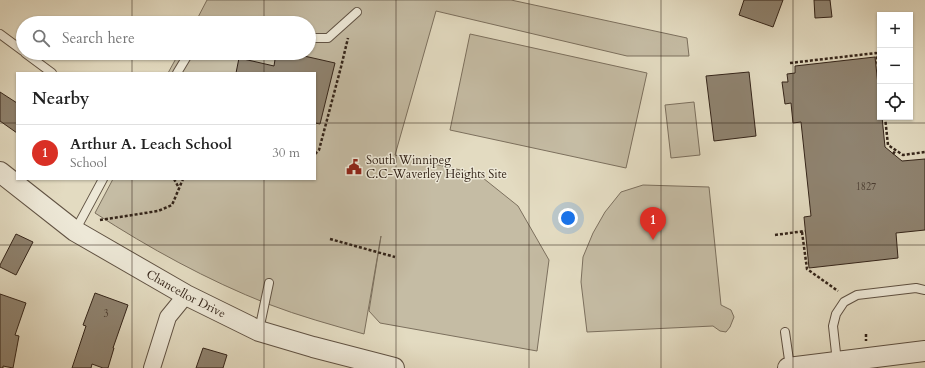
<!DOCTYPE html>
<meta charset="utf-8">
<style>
:root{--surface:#fff;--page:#f6f6f6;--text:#222;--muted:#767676;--line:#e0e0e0;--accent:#d93025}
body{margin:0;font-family:Cardo,serif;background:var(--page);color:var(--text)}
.controls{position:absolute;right:12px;top:12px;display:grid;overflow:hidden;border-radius:0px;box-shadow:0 1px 3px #0004}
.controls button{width:36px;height:36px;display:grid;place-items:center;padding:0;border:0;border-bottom:1px solid var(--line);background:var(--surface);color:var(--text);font:20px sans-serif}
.you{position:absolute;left:568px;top:218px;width:14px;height:14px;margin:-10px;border:3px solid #fff;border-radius:50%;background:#1a73e8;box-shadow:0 0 0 6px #1a73e833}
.badge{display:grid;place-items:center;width:26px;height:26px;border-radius:50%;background:var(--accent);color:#fff;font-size:13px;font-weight:700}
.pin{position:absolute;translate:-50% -33px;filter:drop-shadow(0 1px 2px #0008)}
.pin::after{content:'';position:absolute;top:21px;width:14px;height:12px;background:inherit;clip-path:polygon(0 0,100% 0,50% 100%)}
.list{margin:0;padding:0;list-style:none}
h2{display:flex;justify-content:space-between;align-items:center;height:52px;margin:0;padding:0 16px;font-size:17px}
h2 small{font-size:13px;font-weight:400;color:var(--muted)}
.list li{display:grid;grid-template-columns:26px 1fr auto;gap:12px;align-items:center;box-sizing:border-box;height:56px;padding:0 16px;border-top:1px solid var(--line)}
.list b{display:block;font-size:15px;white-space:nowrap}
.list p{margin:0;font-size:13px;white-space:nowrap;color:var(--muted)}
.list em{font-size:13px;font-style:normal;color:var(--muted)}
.icon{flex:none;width:22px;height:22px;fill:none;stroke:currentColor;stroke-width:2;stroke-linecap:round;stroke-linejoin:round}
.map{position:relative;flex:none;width:925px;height:368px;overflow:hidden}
.search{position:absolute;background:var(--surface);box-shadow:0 1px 3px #0004;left:16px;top:16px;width:300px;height:44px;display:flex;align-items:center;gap:10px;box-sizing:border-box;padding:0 14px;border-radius:22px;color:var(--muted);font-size:15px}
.panel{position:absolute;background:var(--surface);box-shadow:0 1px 3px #0004;left:16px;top:72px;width:300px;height:108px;border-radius:0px}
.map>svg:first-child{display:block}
</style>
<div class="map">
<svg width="925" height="368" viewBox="0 0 925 368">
<rect width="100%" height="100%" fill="#e3dbc1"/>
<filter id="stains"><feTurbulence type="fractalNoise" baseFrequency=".005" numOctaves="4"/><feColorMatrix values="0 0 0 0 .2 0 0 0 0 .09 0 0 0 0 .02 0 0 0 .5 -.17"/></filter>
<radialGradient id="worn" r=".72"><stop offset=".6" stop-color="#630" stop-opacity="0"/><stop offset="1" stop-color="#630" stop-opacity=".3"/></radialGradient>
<path fill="#c5bca4" stroke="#7c705e" d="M 207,0 L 511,0 L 687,38 L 689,56 L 627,56 L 436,11 L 395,155 L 478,174 L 518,206 L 549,260 L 537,351 L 380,323 L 369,311 L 381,236 L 364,334 C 332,325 299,316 268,304 C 207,280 149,248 95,213 L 113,179 L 315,179 L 315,73 L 168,73 L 179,53 L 309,53 L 309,23 L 195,23 Z
M 470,34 L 647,73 L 626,168 L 450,130 Z
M 694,102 L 700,155 L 671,158 L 665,105 Z
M 643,185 L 709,187 L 721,305 L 731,310 L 734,317 L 730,327 L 726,332 L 720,331 L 713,326 L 587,332 L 581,282 L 583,257 L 593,233 L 605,212 L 621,192 Z"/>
<path fill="#8f8370" stroke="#342419" d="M 744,0 L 783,0 L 773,27 L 739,15 Z
M 814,0 L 830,0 L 832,17 L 815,18 Z
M 276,53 L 291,53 L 335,63 L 320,124 L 315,123 L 315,73 L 236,73 L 239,58 L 274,66 Z
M 875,57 L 880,103 L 880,117 L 882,117 L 885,147 L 902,161 L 925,159 L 925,230 L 896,233 L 898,258 L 809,268 L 804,217 L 811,216 L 801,122 L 793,123 L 791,103 L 785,104 L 782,82 L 788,82 L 787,74 L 795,73 L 795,66 Z
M 749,72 L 756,136 L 714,141 L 706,76 Z
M 0,92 L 17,103 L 17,133 L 0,121 Z
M 16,234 L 33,242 L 16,275 L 0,267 L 0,265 Z
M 95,293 L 128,305 L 113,348 L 114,348 L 108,368 L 103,368 L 92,364 L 91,368 L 72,368 L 86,326 L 83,325 Z
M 0,294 L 26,303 L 15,335 L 19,336 L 13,368 L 3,366 L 3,368 L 0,368 Z
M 203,348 L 227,355 L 223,368 L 196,368 Z"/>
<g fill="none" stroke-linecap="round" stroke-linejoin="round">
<defs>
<path id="service" d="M 0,34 L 23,51
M 309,38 L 328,38 L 357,12
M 25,53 L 52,73
M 177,73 L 189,53
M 75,231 L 103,179
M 259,330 L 269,283
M 785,332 L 790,367
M 837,362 L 833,326 L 836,314 L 844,302 L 857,295 L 916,288 L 925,290"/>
<path id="minor" d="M 152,368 L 168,317 L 186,295"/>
<g id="tertiary">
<path id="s1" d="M 0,172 L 75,231 L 186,295 L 259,331 L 313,347 L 394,368"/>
<path d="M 788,368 L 925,351"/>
</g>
</defs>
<use href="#service" stroke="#605243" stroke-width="10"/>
<use href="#minor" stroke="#605243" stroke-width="18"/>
<use href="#tertiary" stroke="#605243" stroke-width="22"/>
<path stroke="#342419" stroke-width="2.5" stroke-dasharray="3 2" stroke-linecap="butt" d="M 790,63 L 876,53 L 880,80
M 885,117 L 888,145 L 903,155 L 925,152
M 315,154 L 319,150 L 341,67 L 348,38
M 893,154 L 896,150
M 174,179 L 179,188
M 100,220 L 158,211 L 172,205 L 183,179
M 802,232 L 807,269 L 838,291
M 775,235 L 805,231
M 330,239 L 395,257
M 866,334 L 866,341"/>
<use href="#service" stroke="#ede8d7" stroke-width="8"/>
<use href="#minor" stroke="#ede8d7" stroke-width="16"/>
<use href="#tertiary" stroke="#ede8d7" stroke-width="20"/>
</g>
<path fill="none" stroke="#342419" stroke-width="1" stroke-opacity="0.55" d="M 132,0 L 132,23M 264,0 L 264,23M 396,0 L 396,368M 529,0 L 529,368M 661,0 L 661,368M 793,0 L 793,368M 132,53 L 132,73M 264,53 L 264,73M 0,123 L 17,123M 315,123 L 925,123M 132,179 L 132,368M 264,179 L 264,368M 0,245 L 925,245"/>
<defs>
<symbol id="civic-bare" viewBox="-9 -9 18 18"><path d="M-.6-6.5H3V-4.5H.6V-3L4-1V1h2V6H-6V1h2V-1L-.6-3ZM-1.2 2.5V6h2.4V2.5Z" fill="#8f2418" stroke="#ede8d7" stroke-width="2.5" paint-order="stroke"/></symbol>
</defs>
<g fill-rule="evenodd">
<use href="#civic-bare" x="343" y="156" width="22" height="22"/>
</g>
<g text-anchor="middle" stroke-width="3" stroke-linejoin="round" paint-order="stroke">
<g font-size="10" fill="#4b3c2f">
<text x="866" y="190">1827</text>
<text x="106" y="317">3</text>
</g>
<g font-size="12" fill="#342419" stroke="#ede8d7" text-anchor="start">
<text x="366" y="164">South Winnipeg<tspan x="366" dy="14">C.C-Waverley Heights Site</tspan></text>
</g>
<g font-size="12" fill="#342419" stroke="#ede8d7">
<text dy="4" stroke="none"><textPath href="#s1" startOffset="223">Chancellor Drive</textPath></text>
</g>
</g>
<rect width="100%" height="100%" filter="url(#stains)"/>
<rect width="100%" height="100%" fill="url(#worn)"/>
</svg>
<div class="controls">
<button>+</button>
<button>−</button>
<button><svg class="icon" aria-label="locate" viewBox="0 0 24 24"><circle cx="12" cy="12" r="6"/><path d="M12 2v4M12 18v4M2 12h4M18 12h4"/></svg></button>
</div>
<div class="you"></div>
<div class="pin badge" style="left:653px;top:240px">1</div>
<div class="search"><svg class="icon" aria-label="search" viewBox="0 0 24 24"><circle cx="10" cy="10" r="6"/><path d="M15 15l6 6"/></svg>Search here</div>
<section class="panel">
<h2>Nearby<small></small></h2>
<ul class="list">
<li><span class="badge">1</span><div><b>Arthur A. Leach School</b><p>School</p></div><em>30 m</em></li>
</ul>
</section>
</div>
